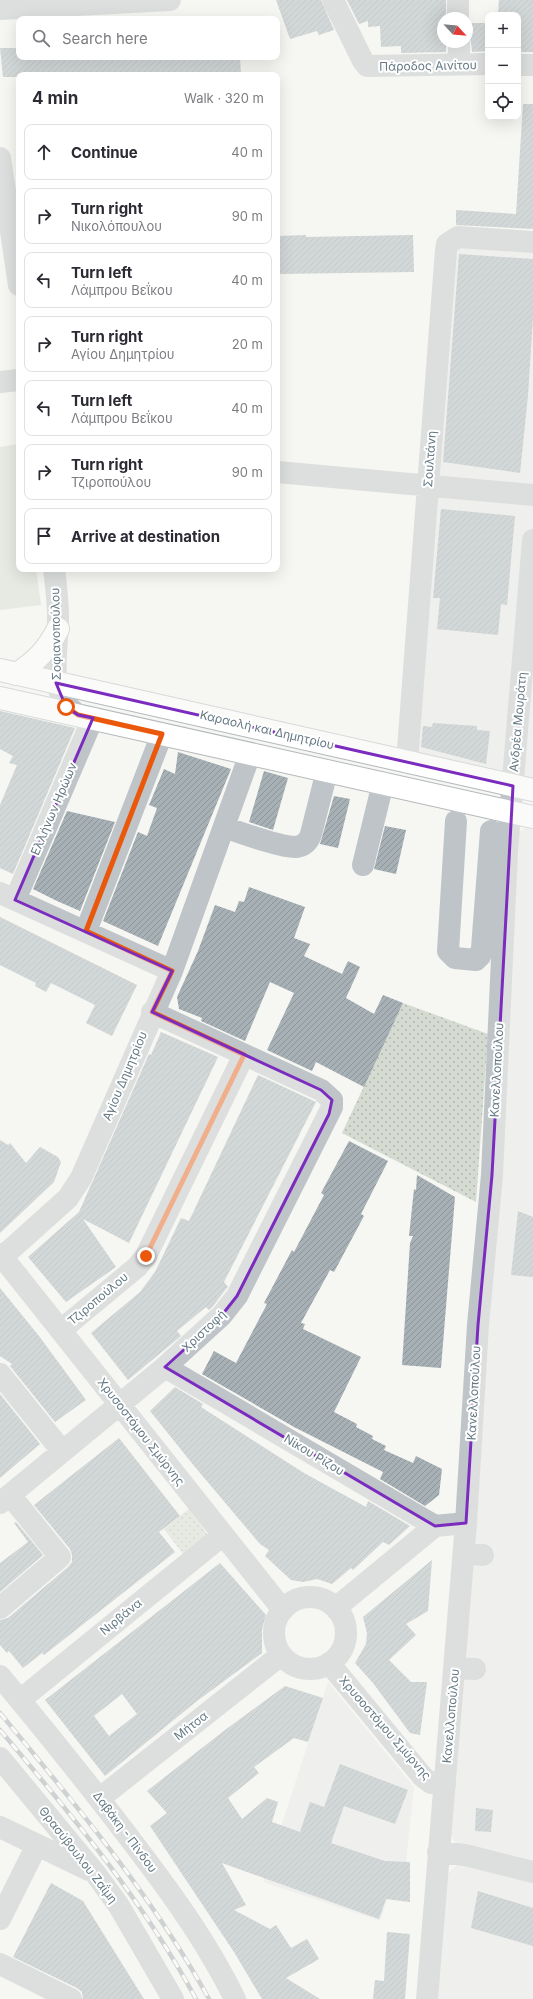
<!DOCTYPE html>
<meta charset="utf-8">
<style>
:root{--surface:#fff;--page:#f2f2f3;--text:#2b2b33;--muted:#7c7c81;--line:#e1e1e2}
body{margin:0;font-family:Inter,sans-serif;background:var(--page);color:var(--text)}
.controls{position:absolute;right:12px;top:12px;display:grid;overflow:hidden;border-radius:8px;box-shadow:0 4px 16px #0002}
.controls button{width:36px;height:36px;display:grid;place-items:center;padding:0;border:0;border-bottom:1px solid var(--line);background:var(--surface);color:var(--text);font:20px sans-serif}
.compass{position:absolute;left:437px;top:12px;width:36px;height:36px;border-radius:50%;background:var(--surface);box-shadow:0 4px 16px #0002;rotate:116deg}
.stop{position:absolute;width:12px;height:12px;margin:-9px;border:3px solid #ea580c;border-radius:50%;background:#fff}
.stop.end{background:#ea580c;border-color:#fff;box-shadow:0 1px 4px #0008}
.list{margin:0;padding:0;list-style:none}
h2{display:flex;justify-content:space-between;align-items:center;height:52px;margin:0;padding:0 16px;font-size:17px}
h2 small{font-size:13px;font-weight:400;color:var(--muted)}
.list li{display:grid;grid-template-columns:26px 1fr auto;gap:12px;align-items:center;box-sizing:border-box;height:56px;margin:0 8px 8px;padding:0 8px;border:1px solid var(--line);border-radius:8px}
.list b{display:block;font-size:15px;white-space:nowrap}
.list p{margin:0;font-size:13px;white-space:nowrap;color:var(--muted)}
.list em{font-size:13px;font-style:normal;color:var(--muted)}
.icon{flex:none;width:22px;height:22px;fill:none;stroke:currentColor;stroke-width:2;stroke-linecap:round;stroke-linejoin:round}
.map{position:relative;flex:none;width:533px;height:1999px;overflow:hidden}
.search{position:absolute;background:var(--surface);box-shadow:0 4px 16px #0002;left:16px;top:16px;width:264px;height:44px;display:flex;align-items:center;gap:10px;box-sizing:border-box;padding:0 14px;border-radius:8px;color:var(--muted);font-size:15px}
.panel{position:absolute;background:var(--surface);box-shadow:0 4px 16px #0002;left:16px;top:72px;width:264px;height:500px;border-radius:8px}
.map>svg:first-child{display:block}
</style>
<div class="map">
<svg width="533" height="1999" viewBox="0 0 533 1999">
<defs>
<pattern id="green-dots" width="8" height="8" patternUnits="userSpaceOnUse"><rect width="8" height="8" fill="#d6dbd1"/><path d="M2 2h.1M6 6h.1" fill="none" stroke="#b1b6af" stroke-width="1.8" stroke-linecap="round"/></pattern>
<pattern id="building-hatch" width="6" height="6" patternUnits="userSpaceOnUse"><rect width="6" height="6" fill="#a7b1b5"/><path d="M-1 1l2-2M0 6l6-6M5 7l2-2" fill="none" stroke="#8c9599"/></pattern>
</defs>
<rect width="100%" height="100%" fill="#f6f6f2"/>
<path fill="#e7e7e6" d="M 451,246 L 533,251 L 533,780 L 413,753 Z
M 526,828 L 533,830 L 533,1862 L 459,1844 L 454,1841 L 450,1834 L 478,1501 L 518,832 Z
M 328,1682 L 414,1787 L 406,1862 L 400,1862 L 380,1921 L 263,1882 Z
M 461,1864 L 533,1881 L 533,1999 L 433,1999 L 445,1876 L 456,1866 Z"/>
<path fill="url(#green-dots)" d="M 403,1003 L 488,1034 L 476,1202 L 342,1133 Z
M 189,1509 L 208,1535 L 183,1554 L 164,1529 Z"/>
<path fill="#d6dbd1" d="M 18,444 L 19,569 L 36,569 L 41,605 L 0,610 L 0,447 Z"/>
<path fill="url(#building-hatch)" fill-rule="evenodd" d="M 276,0 L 321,0 L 334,30 L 319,35 L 317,31 L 290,39 Z
M 347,0 L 446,0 L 446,18 L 443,18 L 443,42 L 446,42 L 446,52 L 401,53 L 401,46 L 381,47 L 380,26 L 368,27 L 368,21 L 359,24 Z
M 499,0 L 533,0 L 533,52 L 518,52 L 518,15 L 498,15 Z
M 469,23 L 488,23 L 488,51 L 472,52 L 471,42 L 467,33 L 467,26 Z
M 0,48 L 19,48 L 19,57 L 240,57 L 241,75 L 19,75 L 19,77 L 3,77 Z
M 523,104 L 533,104 L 533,229 L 456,225 L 456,210 L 516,214 Z
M 306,235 L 306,237 L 413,235 L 414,272 L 277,274 L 277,236 Z
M 459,254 L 533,259 L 533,318 L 528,395 L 520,473 L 443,462 Z
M 441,509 L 515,516 L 507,605 L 501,604 L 498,635 L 437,629 L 440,598 L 433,598 Z
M 0,711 L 75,728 L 13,874 L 0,868 L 0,805 L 17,765 L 9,763 L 13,756 L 0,749 Z
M 433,723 L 477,726 L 477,730 L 490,731 L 486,764 L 421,747 L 423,726 L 432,727 Z
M 178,752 L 231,769 L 158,946 L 103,921 L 138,832 L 147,836 L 157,808 L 149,805 L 164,769 L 175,774 Z
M 264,771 L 288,778 L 273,830 L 249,822 Z
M 334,796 L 350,799 L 338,848 L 320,844 Z
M 67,811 L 115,822 L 80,911 L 57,901 L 33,889 Z
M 385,826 L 406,830 L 396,874 L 374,869 Z
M 249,887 L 305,907 L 294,938 L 310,944 L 304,956 L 342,974 L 348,961 L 360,967 L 346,998 L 374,1014 L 383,995 L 403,1003 L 364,1087 L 316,1062 L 312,1071 L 267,1050 L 294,993 L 270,982 L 245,1041 L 201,1021 L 202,1018 L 179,1009 L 177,997 L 198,951 L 215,905 L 235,912 L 239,901 L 244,902 Z
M 0,917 L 137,985 L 112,1036 L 86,1023 L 95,1005 L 51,983 L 46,992 L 35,986 L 36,983 L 0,965 Z
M 161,1032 L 218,1057 L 129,1243 L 83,1219 L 116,1267 L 66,1302 L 28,1257 L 79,1212 L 149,1054 L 151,1055 Z
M 258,1075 L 316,1102 L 224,1282 L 228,1287 L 226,1289 L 213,1306 L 209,1310 L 206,1307 L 177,1331 L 181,1336 L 128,1380 L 91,1333 L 140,1292 L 155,1272 L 181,1218 L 189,1221 Z
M 0,1140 L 8,1145 L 10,1143 L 26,1163 L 40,1147 L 58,1157 L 61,1162 L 54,1182 L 0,1233 Z
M 349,1141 L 388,1161 L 361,1214 L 364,1216 L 334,1272 L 330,1270 L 301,1323 L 305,1324 L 303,1329 L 361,1357 L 334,1412 L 357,1424 L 356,1427 L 373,1436 L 372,1439 L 386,1446 L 384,1450 L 413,1463 L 416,1456 L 442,1469 L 439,1495 L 425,1506 L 380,1479 L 383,1472 L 294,1427 L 202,1374 L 214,1351 L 236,1363 L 267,1304 L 264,1303 L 292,1250 L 294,1252 L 324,1195 L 321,1193 Z
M 417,1175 L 455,1197 L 441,1368 L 402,1365 L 410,1243 L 413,1236 L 409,1236 L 414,1189 L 416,1190 Z
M 518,1211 L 533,1217 L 533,1277 L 511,1275 Z
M 0,1288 L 39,1336 L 86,1400 L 55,1422 L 10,1366 L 12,1364 L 0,1356 Z
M 175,1387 L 203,1404 L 201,1407 L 304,1473 L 366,1507 L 368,1501 L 410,1526 L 389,1545 L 383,1542 L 353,1570 L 351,1568 L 332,1584 L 317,1579 L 303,1582 L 291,1580 L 265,1556 L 269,1550 L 260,1544 L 195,1467 L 150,1411 Z
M 0,1394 L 40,1444 L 0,1478 Z
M 119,1438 L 180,1516 L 159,1532 L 175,1552 L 44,1655 L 42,1653 L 23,1668 L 9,1651 L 7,1653 L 0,1645 L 0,1620 L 8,1618 L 68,1567 L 72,1562 L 72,1555 L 70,1549 L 34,1505 Z
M 16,1522 L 43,1555 L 0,1592 L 0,1563 L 28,1542 L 14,1523 Z
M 432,1560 L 428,1611 L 406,1624 L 416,1635 L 389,1660 L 411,1682 L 427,1682 L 420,1735 L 410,1733 L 373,1683 L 355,1663 L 366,1644 L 367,1633 L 363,1617 Z
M 220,1563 L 266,1615 L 262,1629 L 262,1653 L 197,1701 L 105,1776 L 45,1700 ZM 122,1694 L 137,1714 L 109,1736 L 94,1716 Z
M 285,1686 L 323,1698 L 308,1742 L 294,1738 L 254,1767 L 259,1773 L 228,1798 L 242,1819 L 267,1798 L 278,1802 L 272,1822 L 300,1832 L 310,1802 L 324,1807 L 340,1764 L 408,1790 L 395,1824 L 344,1806 L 331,1843 L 385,1861 L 410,1862 L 410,1902 L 386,1899 L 379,1919 L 222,1863 L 246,1905 L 234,1910 L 270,1929 L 276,1925 L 291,1948 L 307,1939 L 319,1959 L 286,1978 L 320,1999 L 262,1999 L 234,1952 L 150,1826 L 167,1813 L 147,1791 L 225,1730 Z
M 476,1808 L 493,1810 L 491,1832 L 475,1831 Z
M 51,1883 L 83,1901 L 144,1999 L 83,1999 L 82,1992 L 77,1988 L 13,1957 Z
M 478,1891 L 533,1908 L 533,1946 L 471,1928 Z
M 387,1932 L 410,1934 L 405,1999 L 373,1999 L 375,1980 L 384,1981 Z"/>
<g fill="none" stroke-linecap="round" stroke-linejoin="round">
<defs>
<path id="major" d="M 0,670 L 533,790
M 16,674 C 36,662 47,650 58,629
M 0,698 L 533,817"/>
</defs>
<use href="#major" stroke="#b2b8bb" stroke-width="24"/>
<path stroke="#bec4c7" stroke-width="22" d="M 333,0 L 363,61 L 367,66 L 488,64
M 458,0 L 458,18
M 0,9 L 170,0
M 459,42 L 459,64
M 518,65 L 533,65
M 0,158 L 19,285
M 0,382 L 19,380
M 277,472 L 533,495
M 54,569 C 56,585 58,602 58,618 C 58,653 45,691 78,715
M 407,762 L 446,250 L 447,244 L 458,237 L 533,242
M 456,821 L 448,951 L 455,958 L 476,960 L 480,956 L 482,948 L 491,831
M 224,827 C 239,832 282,848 296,847 C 304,846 309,841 311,834 L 327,771
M 363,865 L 383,783
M 0,893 L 172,971
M 15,900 L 93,718
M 86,931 L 162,734
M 0,1254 L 283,1610
M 0,1259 L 68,1198 L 81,1178 L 172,971 L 250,754
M 61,1330 L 137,1267 L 146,1256 L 244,1055
M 165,1367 L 435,1526 L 466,1523
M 0,1374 L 62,1451
M 0,1503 L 165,1367 L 222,1315 L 237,1296 L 332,1107 L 332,1100 L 321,1090 L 152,1012
M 464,1553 L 483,1555
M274 1633a36 36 0 1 1 72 0a36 36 0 1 1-72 0Z
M 0,1608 L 60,1557 L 10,1495
M 337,1610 L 344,1601 L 435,1526
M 329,1663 L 423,1777 L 431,1783 L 445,1784
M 455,1668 L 475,1669
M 0,1676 C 48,1734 95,1792 140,1852 C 175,1898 209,1946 235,1999
M 20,1700 L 223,1535
M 0,1758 L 95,1873 L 119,1906 L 173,1999
M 100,1798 L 281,1655
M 0,1827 L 89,1870
M 438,1852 L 465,1855 L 533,1872
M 0,1919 L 37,1845
M 0,1964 L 71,1999
M 427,1999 L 466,1523 L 478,1325 L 492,1175 L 507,851 L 533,540"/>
<use href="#major" stroke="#fff" stroke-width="22"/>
<defs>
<path id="rail" d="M 0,1713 C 75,1804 152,1895 209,1999
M 0,1730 C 71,1814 144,1902 196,1999"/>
</defs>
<use href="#rail" stroke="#9da6ab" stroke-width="4.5"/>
<use href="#rail" stroke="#fff" stroke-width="3" stroke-dasharray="9" stroke-linecap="butt"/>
</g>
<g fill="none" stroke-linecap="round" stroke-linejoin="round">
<path stroke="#ea580c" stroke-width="5" d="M 66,707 L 78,715 L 162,734 L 86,931 L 172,971 L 152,1012 L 244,1055 L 146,1256"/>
</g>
<path d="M0 0H533V1999H0ZM 56,683 L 513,786 L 492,1175 L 478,1325 L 466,1523 L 435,1526 L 165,1367 L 222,1315 L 237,1296 L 329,1114 L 332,1100 L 321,1090 L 152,1012 L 172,971 L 15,900 L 93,718 L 78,715 L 66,707 Z" fill="#f6f6f2" fill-opacity=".55" fill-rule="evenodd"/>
<path fill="none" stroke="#7b2cbf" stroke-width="3" stroke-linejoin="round" d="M 56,683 L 513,786 L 492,1175 L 478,1325 L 466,1523 L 435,1526 L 165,1367 L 222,1315 L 237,1296 L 329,1114 L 332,1100 L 321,1090 L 152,1012 L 172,971 L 15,900 L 93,718 L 78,715 L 66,707 Z"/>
<g text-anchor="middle" stroke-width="4" stroke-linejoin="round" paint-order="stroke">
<g font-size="12" fill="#647984" stroke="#fff">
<text transform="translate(428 66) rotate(-1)" y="4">Πάροδος Αινίτου</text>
<text transform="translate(430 459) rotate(-86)" y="4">Σουλτάνη</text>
<text transform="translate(56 634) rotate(-91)" y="4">Σοφιανοπούλου</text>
<text transform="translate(518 722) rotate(-85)" y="4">Ανδρέα Μουράτη</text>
<text transform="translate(267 730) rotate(13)" y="4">Καραολή και Δημητρίου</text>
<text transform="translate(54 809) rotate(-67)" y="4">Ελλήνων Ηρώων</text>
<text transform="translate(497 1070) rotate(-87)" y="4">Κανελλοπούλου</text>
<text transform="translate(125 1076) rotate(-67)" y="4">Αγίου Δημητρίου</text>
<text transform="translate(98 1299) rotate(-40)" y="4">Τζιροπούλου</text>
<text transform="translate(204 1331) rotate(-43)" y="4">Χριστοφή</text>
<text transform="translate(474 1393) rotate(-87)" y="4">Κανελλοπούλου</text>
<text transform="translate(141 1432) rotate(52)" y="4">Χρυσοστόμου Σμύρνης</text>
<text transform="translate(314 1455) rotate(31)" y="4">Νίκου Ρίζου</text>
<text transform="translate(121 1617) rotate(-39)" y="4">Νιρβάνα</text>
<text transform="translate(451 1716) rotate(-85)" y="4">Κανελλοπούλου</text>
<text transform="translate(191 1726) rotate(-38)" y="4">Μήτσα</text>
<text transform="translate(385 1728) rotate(49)" y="4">Χρυσοστόμου Σμύρνης</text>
<text transform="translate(125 1832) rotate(53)" y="4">Δαβάκη - Πίνδου</text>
<text transform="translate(78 1855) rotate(52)" y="4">Θρασύβουλου Ζαΐμη</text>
</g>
</g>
</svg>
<div class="controls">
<button>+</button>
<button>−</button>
<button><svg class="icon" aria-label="locate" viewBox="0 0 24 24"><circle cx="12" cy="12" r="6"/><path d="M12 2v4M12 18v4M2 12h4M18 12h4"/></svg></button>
</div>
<svg class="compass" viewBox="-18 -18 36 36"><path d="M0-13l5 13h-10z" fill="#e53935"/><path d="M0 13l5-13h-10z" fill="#7c7c81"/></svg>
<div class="stop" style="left:66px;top:707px"></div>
<div class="stop end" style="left:146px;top:1256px"></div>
<div class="search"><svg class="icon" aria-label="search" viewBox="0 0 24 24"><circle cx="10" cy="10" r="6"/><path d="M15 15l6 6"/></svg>Search here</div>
<section class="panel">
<h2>4 min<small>Walk · 320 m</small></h2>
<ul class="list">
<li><svg class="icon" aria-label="ahead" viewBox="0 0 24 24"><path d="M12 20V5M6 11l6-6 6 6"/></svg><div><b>Continue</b></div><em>40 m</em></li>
<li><svg class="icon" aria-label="right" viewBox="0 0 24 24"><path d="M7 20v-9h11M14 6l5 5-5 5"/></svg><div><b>Turn right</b><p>Νικολόπουλου</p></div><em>90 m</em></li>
<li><svg class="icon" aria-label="left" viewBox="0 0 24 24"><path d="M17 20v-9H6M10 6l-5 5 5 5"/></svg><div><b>Turn left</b><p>Λάμπρου Βεΐκου</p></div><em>40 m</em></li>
<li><svg class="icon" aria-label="right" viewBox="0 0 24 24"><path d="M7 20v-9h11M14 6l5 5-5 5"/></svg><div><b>Turn right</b><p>Αγίου Δημητρίου</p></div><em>20 m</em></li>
<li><svg class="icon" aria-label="left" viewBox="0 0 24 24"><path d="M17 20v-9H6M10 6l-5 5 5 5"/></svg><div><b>Turn left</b><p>Λάμπρου Βεΐκου</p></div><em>40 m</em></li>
<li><svg class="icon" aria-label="right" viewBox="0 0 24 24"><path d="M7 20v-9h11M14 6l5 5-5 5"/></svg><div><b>Turn right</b><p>Τζιροπούλου</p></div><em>90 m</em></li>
<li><svg class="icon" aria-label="arrive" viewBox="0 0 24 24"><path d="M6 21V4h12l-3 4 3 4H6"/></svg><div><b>Arrive at destination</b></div></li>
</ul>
</section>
</div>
